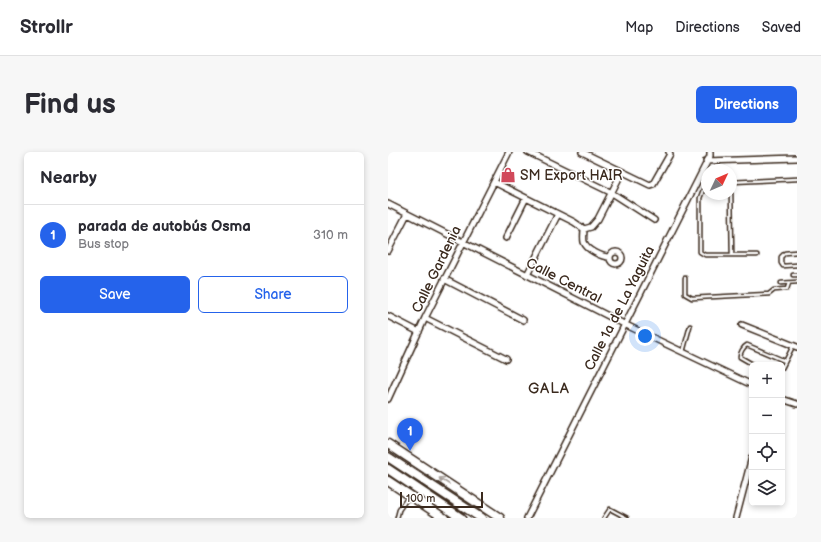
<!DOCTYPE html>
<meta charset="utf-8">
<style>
:root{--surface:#fff;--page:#f7f7f7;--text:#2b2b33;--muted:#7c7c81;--line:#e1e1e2;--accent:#2563eb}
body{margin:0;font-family:"Balsamiq Sans",sans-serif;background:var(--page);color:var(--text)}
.controls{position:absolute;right:12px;bottom:12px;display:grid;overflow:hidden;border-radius:6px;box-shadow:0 2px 6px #0003}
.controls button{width:36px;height:36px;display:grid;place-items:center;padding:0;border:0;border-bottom:1px solid var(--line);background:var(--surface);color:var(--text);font:20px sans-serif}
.compass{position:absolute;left:313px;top:12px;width:36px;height:36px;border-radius:50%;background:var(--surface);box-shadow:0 2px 6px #0003;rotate:46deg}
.scale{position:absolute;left:12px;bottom:10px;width:83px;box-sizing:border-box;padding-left:4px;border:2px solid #3b2a1e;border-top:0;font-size:11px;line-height:14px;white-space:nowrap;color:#3b2a1e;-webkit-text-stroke:3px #fff;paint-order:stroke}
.you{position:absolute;left:257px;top:184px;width:14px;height:14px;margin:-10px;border:3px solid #fff;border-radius:50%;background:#1a73e8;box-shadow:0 0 0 6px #1a73e833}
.badge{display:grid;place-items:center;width:26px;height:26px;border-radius:50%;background:var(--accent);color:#fff;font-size:13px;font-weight:700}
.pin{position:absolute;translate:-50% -33px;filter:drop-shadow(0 1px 2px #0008)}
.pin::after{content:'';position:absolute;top:21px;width:14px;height:12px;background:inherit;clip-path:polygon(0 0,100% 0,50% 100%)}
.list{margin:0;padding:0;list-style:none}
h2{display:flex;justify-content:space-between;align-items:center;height:52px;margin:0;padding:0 16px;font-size:17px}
h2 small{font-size:13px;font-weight:400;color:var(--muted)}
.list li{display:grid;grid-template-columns:26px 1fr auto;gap:12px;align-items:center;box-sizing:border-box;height:60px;padding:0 16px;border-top:1px solid var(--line)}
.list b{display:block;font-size:15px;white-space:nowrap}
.list p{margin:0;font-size:13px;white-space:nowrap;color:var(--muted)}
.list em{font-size:13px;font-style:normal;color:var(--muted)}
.actions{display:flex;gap:8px;padding:12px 16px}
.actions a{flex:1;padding:9px 0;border:1px solid var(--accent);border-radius:6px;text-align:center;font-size:14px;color:var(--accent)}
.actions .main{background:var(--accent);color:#fff}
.icon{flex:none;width:22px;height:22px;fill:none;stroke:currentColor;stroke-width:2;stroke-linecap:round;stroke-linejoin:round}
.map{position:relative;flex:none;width:409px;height:366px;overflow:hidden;border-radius:6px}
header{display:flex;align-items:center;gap:24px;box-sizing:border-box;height:56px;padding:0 20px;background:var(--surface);border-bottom:1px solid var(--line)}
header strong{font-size:19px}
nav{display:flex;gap:22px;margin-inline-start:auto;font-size:14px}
.intro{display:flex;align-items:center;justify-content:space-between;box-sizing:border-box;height:96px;padding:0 24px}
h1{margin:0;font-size:28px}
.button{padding:10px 18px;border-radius:6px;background:var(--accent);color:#fff;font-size:14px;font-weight:700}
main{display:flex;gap:24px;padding:0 24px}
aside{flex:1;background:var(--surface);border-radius:6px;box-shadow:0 2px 6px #0003}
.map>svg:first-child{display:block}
</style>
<header>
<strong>Strollr</strong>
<nav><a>Map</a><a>Directions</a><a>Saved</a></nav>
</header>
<div class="intro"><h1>Find us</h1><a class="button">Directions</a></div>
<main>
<aside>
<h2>Nearby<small></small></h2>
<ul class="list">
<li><span class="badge">1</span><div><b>parada de autobús Osma</b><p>Bus stop</p></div><em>310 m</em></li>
</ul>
<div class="actions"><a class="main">Save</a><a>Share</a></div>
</aside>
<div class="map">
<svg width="409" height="366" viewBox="0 0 409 366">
<rect width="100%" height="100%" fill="#fff"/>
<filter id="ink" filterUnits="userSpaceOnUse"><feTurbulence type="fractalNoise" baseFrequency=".025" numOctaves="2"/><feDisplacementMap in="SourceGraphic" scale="8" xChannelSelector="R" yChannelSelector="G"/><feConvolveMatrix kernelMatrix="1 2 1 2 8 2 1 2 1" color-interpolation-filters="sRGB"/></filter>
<g filter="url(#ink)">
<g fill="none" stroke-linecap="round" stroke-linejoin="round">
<defs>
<path id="service" d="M 343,30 L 409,27
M 319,35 L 315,38 L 312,46 L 312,100 L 317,103 L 369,103
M 343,42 L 344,103
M 409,100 L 397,101 L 393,105 L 393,111 L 395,114 L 409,113
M 405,123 L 409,123
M 297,126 L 297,142 L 304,146 L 381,142 L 386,138 L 399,137 L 401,131
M 393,131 L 409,130
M 295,200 L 302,174
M 366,213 L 352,205 C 352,201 355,195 359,193 L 397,209
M 394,216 L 405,194
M 9,366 L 11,358 L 20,345
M 216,366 L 222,357 L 239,366"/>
<path id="minor" d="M 140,0 L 224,41 L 266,68
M 194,0 L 262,33 L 265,32 L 282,2 L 281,0
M 318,9 L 409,6
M 106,30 L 186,70 L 196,77
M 0,52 L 236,172 L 364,233
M 118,86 L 138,46
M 0,99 L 19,62
M222 106a6 6 0 1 1 12 0a6 6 0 1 1-12 0Z
M 221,105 C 214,105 199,98 196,90 C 195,86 196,81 196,77 L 203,75 L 210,67 L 234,20
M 139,123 L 170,62
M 56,127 L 135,168
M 0,164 L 31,180
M 37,166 L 118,207
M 354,173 L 409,195
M 0,247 L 37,166 L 121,0
M 394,247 L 409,252
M 139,366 L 322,4 L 322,0
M 348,366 L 364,305"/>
<path id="primary" d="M 0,292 L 112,366
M 0,329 L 56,366"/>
<path id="trunk" d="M 0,305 L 93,366
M 0,317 L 73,366"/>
</defs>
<use href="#service" stroke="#3b2a1e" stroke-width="5.5"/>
<use href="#minor" stroke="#3b2a1e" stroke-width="8"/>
<use href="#primary" stroke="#3b2a1e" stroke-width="11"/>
<use href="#trunk" stroke="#3b2a1e" stroke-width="11"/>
<use href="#service" stroke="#fff" stroke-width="2.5"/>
<use href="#minor" stroke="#fff" stroke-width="5"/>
<use href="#primary" stroke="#fff" stroke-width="8"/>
<use href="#trunk" stroke="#fff" stroke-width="8"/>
</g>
<defs><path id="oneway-shaft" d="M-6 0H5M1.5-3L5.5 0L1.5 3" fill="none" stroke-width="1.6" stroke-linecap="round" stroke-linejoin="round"/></defs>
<use stroke="#a79f9a" href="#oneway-shaft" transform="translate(56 329) rotate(-147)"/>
</g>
<defs>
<symbol id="shop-bare" viewBox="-9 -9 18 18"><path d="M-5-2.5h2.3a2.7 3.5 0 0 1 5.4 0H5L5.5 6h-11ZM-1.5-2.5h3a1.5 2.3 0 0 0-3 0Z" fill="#d1495b" stroke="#fff" stroke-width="2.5" paint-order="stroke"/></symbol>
</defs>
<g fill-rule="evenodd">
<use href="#shop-bare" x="109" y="12" width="22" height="22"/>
</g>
<g text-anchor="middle" stroke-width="3" stroke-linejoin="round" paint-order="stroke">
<g font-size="14" fill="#3b2a1e" stroke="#fff" text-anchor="start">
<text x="132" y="28">SM Export HAIR</text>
</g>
<g font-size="14" fill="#3b2a1e" stroke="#fff">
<text transform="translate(48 117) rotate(-64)" y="5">Calle Gardenia</text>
<text transform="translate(176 128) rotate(27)" y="5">Calle Central</text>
<text transform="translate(231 156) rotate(-63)" y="5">Calle 1a de La Yaguita</text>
</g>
<g font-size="15" letter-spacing="1" fill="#3b2a1e" stroke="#fff">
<text x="161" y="241">GALA</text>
</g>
</g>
</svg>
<div class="controls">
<button>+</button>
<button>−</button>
<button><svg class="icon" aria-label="locate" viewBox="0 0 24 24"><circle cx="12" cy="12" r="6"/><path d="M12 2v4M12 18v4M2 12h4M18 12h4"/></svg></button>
<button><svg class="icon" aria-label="layers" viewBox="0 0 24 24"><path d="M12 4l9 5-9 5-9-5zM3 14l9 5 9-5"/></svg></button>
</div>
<svg class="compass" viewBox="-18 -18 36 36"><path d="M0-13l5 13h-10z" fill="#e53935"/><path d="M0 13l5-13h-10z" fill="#7c7c81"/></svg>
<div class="scale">100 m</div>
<div class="you"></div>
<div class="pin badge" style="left:22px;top:299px">1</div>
</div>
</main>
